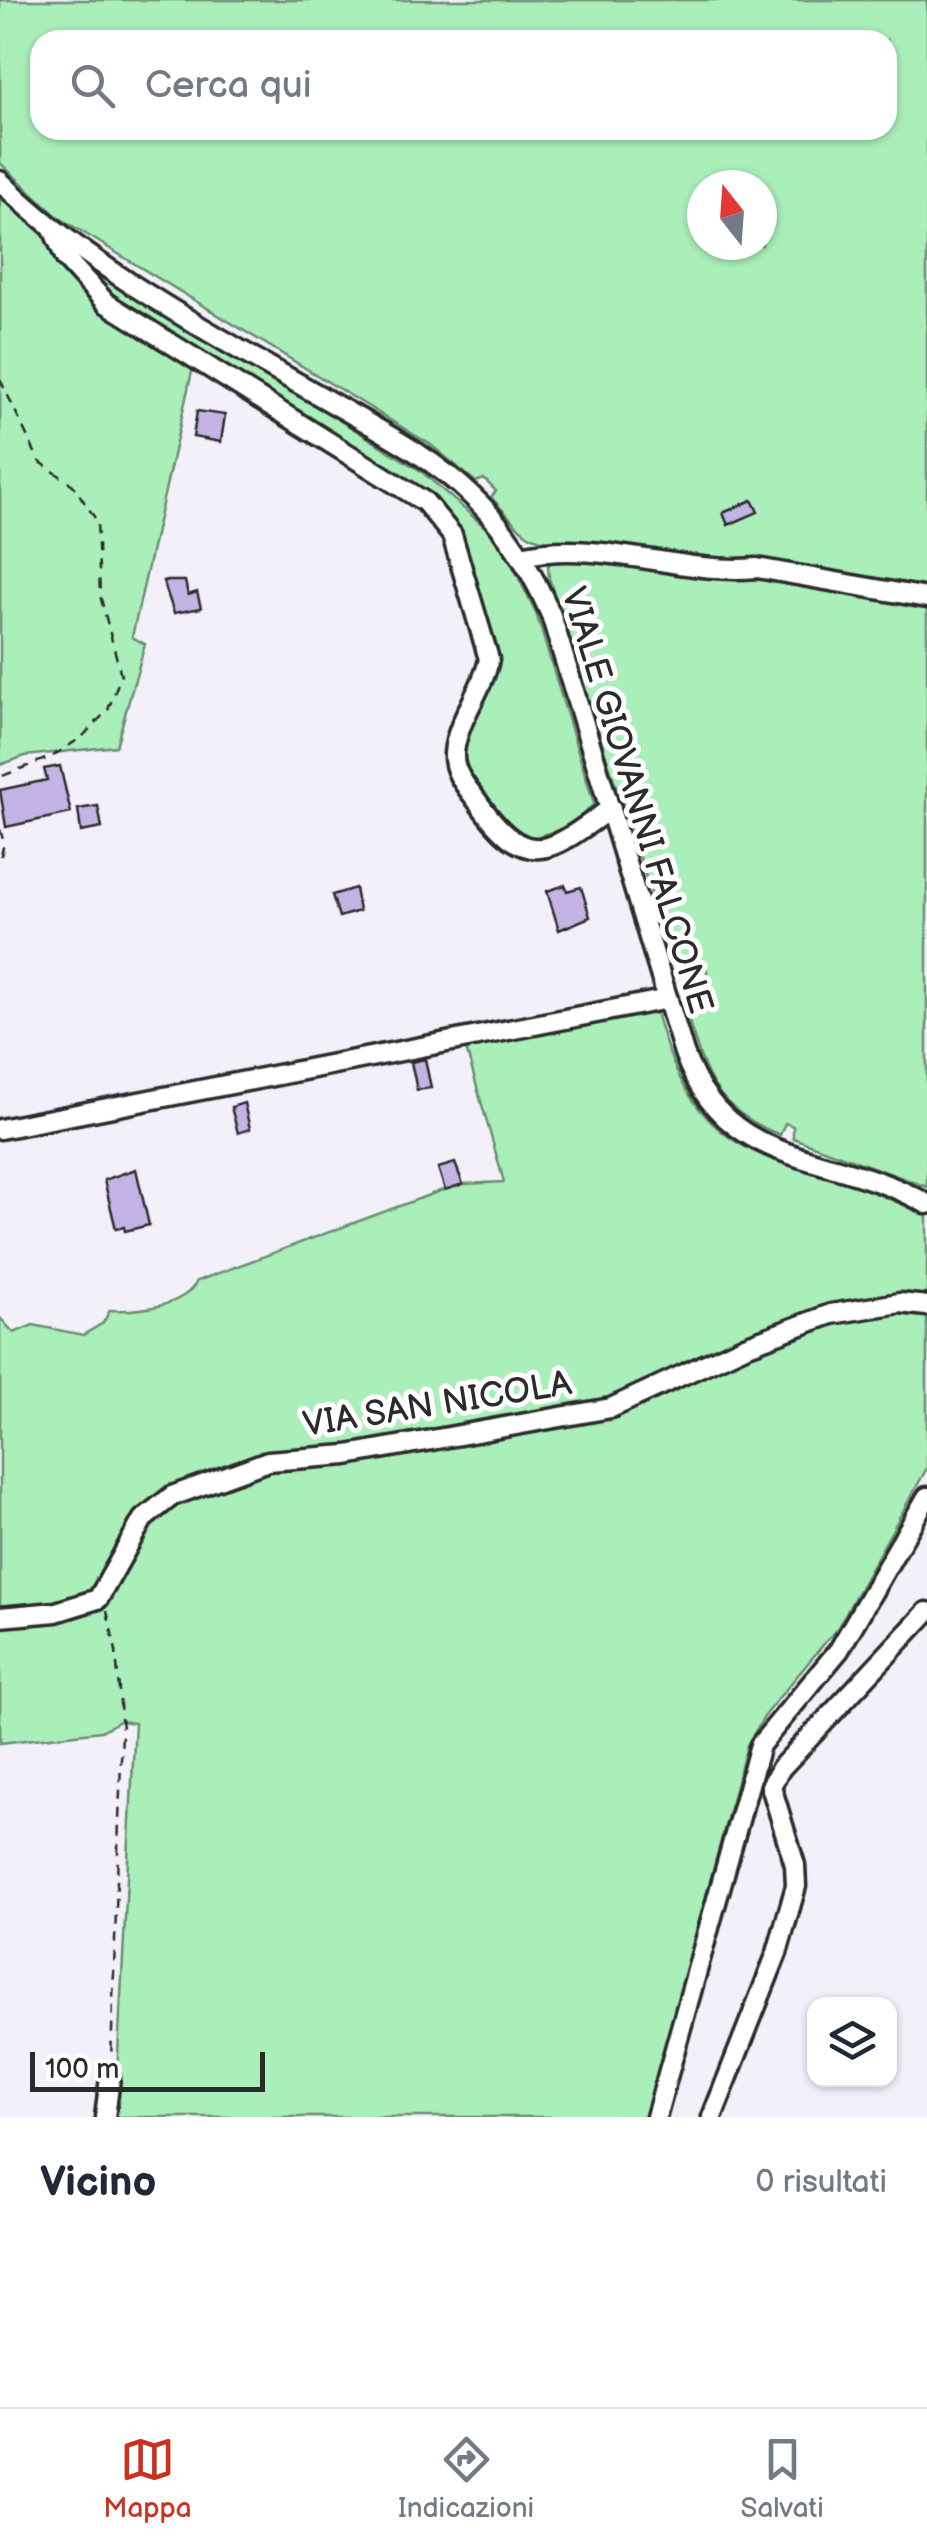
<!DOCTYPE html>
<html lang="it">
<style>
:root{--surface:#fff;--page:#f6f6f7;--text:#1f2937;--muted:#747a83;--line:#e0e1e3;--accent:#c8321e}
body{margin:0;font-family:"Balsamiq Sans",sans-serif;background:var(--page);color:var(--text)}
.controls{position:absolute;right:30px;bottom:30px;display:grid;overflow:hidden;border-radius:20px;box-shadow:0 2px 8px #0004}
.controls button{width:90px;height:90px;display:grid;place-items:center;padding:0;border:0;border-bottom:2px solid var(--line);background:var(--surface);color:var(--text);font:50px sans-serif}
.compass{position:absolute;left:687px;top:170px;width:90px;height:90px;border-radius:50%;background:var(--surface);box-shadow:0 2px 8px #0004;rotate:343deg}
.scale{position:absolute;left:30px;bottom:25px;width:235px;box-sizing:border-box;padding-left:10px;border:5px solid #2b2b2b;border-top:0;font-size:28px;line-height:35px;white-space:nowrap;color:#2b2b2b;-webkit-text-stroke:8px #fff;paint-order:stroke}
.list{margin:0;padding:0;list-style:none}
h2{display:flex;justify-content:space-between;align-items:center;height:130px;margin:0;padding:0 40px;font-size:42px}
h2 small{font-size:32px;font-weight:400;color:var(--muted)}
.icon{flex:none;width:55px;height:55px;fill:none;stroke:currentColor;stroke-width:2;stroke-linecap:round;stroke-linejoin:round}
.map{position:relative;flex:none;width:927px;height:2117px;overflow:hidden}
.search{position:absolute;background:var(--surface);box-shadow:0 2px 8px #0004;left:30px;right:30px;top:30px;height:110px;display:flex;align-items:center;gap:25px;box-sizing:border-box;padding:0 35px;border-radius:30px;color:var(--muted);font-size:38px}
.sheet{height:290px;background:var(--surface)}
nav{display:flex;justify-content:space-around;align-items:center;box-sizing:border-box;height:140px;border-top:2px solid var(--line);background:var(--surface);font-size:28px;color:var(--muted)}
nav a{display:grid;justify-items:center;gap:5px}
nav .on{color:var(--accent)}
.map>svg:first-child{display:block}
</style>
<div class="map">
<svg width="927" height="2117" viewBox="0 0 927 2117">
<rect width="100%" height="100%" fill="#f3f0fa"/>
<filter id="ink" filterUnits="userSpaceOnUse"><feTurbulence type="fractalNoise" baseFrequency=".01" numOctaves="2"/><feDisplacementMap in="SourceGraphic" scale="20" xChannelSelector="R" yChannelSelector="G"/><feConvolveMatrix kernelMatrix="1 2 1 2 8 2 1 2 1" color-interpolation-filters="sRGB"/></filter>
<g filter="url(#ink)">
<path fill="#aaefba" stroke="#6a8d72" stroke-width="2.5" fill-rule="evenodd" d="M 0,0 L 927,0 L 927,1187 L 793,1138 L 793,1126 L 785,1123 L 780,1135 C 711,1108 704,1071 684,1005 L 712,1007 L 706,965 L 674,965 L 622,802 L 626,796 L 615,784 L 549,578 L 548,566 L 553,559 L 588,558 L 590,543 C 528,542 532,543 491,497 L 496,491 L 484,479 L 476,482 L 431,445 L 58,217 L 0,163 ZM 40,40 L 887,40 L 887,130 L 40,130 ZM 702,185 L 762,185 L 762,245 L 702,245 Z
M 0,194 L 45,237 L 78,284 L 193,367 L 132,637 L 145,644 L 116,746 L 25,756 L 0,765 Z
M 72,253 L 421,471 L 486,528 L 507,554 L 536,613 L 594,804 L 571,826 L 529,839 L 510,831 L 464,771 L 461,748 L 494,677 L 498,654 L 459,534 L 422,490 L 137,319 L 108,299 Z
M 650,1007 L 656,1011 C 701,1190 798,1146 927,1217 L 927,1301 L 744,1342 L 585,1408 L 362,1446 L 161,1496 L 87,1598 L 43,1610 L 0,1609 L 0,1318 L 14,1333 L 33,1325 L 83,1335 L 103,1323 L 110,1310 C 137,1311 183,1308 197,1281 L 440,1191 L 463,1184 L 504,1182 L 465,1045 Z
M 897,1308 L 927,1311 L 927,1468 L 838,1627 L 767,1712 L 747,1745 L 646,2117 L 110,2117 L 116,2094 L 135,1723 L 120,1721 L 101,1731 L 0,1743 L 0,1624 L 106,1600 L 149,1523 L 178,1498 L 267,1465 L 613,1412 L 746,1351 L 832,1319 Z"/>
<path fill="#c4b4e5" stroke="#2b2b2b" stroke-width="2.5" d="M 197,411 L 225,415 L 221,442 L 193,437 Z
M 752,500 L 758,512 L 728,525 L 723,513 Z
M 163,581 L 185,581 L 188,595 L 197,592 L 201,608 L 174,613 Z
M 60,766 L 71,813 L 6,827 L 0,790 L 47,780 L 44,769 Z
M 98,806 L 102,828 L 81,832 L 78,809 Z
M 565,885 L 567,891 L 581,887 L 590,917 L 559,930 L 547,891 Z
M 355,888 L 359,911 L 339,917 L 332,895 Z
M 425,1059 L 431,1088 L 417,1090 L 411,1062 Z
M 244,1103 L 250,1129 L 238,1133 L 231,1107 Z
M 455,1163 L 463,1184 L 445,1190 L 438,1168 Z
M 136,1169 L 149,1225 L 125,1231 L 124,1227 L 116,1229 L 104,1180 Z"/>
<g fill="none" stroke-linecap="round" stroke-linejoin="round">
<defs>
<path id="minor" d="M 0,181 C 87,268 220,338 327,400 C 377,429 431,456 472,496 C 508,530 532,571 551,615 L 684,1053 C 727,1172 834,1150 927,1204
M 53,229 L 66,259 L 106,303 L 425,502 L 452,535 L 489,659 C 483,691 456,721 454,754 C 453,773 467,787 478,802 C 528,872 549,853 611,808
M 521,556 C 602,538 677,575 757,568 L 927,598
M 0,1129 L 668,999
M 0,1617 L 56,1612 L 98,1599 L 143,1519 L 172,1496 L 268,1461 L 347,1455 L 611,1408 L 745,1346 L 831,1314 L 900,1303 L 927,1306
M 105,2117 L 110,2078
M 656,2117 L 760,1745 L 839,1650 L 927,1497
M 712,2117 L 777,1953 L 796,1886 L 795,1865 L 771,1786 L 781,1768 L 927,1612"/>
</defs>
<use href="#minor" stroke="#2b2b2b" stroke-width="25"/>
<path stroke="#2b2b2b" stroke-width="2.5" stroke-dasharray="10 8" stroke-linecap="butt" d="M 0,379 L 39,461 L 73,485 L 97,521 L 100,595 L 121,675 L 108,710 L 82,737 L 53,756 L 0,777
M 0,829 L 4,843 L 0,860
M 107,1611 L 116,1651 L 122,1730 L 111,2061"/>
<use href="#minor" stroke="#fff" stroke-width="18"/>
</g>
</g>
<g text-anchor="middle" stroke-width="10" stroke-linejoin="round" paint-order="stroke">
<g font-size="35" fill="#2b2b2b" stroke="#fff">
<text transform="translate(638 800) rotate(73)" y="12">VIALE GIOVANNI FALCONE</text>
<text transform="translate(437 1403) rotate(-9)" y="12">VIA SAN NICOLA</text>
</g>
</g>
</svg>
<div class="controls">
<button><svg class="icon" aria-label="layers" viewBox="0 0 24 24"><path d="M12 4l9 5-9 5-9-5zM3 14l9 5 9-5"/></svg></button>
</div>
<svg class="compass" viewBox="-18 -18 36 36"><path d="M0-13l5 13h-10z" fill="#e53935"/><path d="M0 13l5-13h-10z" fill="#747a83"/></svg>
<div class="scale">100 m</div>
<div class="search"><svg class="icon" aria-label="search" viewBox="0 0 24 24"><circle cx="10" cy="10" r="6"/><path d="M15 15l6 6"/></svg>Cerca qui</div>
</div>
<section class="sheet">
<h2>Vicino<small>0 risultati</small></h2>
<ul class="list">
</ul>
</section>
<nav>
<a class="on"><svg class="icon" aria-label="map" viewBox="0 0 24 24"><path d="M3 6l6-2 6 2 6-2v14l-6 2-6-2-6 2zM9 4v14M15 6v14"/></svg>Mappa</a>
<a><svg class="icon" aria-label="directions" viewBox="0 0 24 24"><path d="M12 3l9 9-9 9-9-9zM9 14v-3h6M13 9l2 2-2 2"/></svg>Indicazioni</a>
<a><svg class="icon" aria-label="saved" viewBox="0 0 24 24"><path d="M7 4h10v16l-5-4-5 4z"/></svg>Salvati</a>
</nav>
